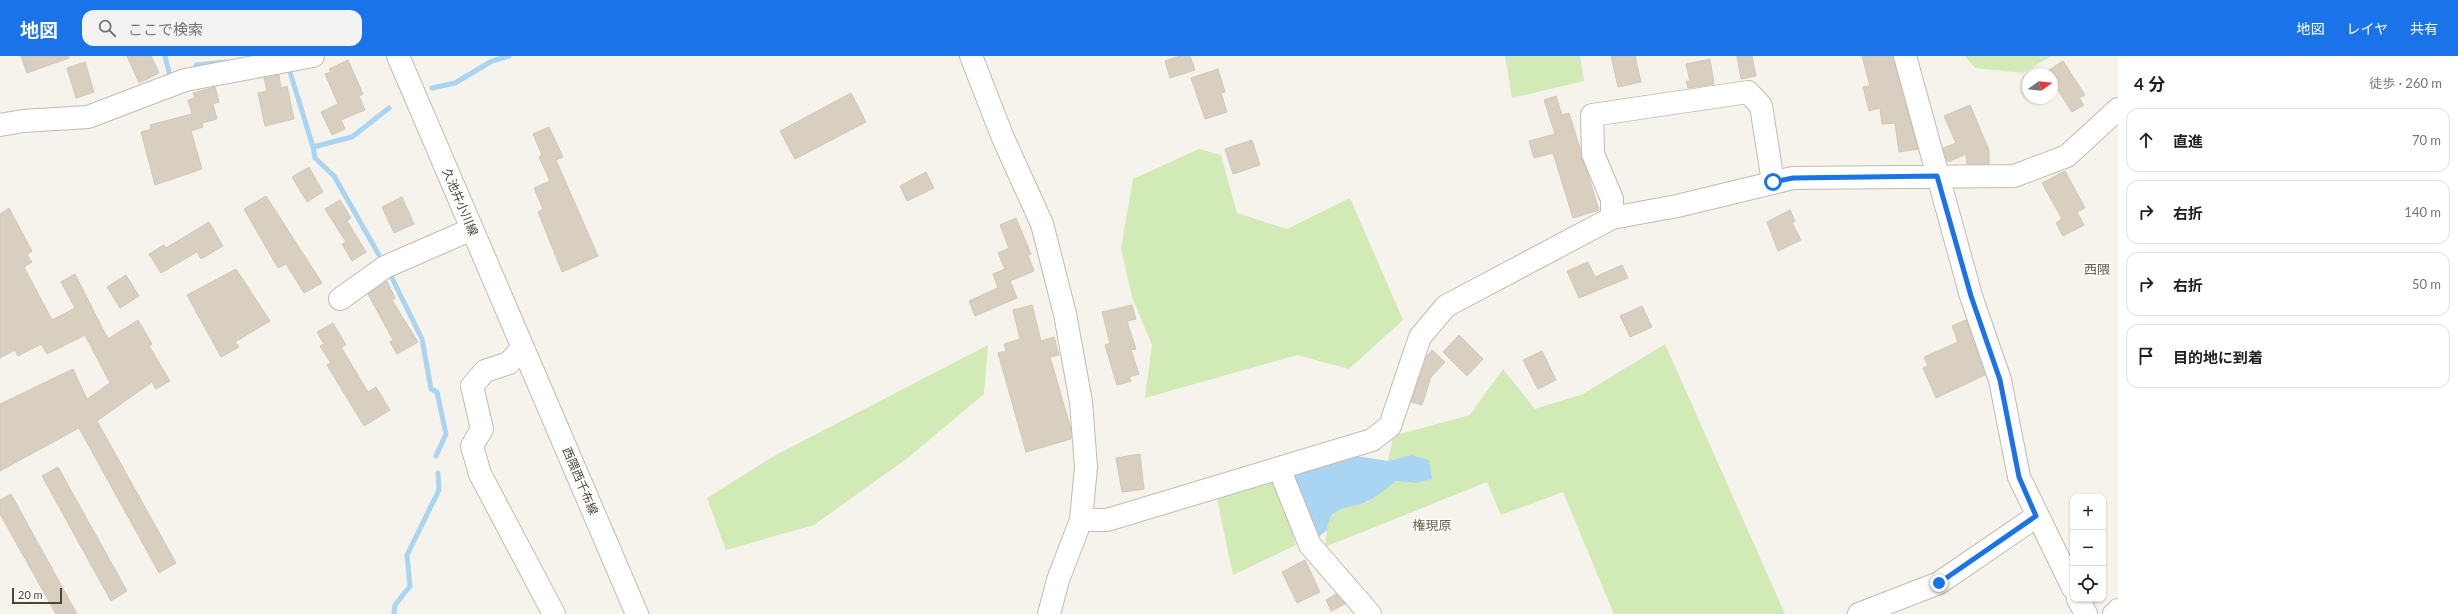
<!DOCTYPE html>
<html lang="ja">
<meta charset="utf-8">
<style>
:root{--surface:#fff;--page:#f2f2f2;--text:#202124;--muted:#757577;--line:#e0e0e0;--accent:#1a73e8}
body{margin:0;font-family:Lato,"Noto Sans JP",sans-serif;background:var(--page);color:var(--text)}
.controls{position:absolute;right:12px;bottom:12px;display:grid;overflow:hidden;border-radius:8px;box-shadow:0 1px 3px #0004}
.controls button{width:36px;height:36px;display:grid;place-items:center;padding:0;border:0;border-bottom:1px solid var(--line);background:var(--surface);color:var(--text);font:20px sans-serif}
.compass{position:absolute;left:2022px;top:12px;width:36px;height:36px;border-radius:50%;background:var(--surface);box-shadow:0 1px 3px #0004;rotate:75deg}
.scale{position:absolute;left:12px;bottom:10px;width:50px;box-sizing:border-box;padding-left:4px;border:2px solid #4b4439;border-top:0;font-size:11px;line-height:14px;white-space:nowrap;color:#4b4439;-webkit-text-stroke:3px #fff;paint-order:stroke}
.stop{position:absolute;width:12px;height:12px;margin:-9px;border:3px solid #1a73e8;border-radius:50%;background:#fff}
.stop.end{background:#1a73e8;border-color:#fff;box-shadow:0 1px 4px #0008}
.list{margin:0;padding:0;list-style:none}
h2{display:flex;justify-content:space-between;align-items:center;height:52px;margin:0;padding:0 16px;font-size:17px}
h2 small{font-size:13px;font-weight:400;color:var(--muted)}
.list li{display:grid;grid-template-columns:26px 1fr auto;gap:12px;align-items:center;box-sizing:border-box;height:64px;margin:0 8px 8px;padding:0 8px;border:1px solid var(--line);border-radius:12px}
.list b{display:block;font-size:15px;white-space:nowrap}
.list em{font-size:13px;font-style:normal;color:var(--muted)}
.icon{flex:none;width:22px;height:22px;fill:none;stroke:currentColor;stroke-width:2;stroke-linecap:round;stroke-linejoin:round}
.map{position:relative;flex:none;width:2118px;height:558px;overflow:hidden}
header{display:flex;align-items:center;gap:24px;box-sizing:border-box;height:56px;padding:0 20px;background:var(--accent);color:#fff}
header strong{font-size:19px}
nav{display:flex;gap:22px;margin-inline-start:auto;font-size:14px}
.search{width:280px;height:36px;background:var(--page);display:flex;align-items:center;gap:10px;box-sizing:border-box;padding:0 14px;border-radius:12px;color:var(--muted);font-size:15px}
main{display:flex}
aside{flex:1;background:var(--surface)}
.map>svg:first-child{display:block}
</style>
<header>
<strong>地図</strong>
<div class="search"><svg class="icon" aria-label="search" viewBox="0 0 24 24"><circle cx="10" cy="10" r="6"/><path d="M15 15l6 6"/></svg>ここで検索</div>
<nav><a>地図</a><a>レイヤ</a><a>共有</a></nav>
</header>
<main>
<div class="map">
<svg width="2118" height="558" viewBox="0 0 2118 558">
<rect width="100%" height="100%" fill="#f6f3ec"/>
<path fill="#d2eab5" d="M 1505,0 L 1580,0 L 1584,25 L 1512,42 Z
M 1965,0 L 2051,0 L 2023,17 L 1975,12 Z
M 1199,93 L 1221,99 L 1237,157 L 1287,173 L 1350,142 L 1403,264 L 1349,313 L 1297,299 L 1145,342 L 1152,289 L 1132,241 L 1121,192 L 1133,123 Z
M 1665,288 L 1785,558 L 1614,558 L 1563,436 L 1501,459 L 1487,426 L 1325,491 L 1328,465 L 1338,453 L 1368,446 L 1396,425 L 1415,427 L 1411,399 L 1388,405 L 1393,380 L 1470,359 L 1503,313 L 1535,353 L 1583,338 Z
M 988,289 L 984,338 L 909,401 L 814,469 L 726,494 L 707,442 L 774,400 Z
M 1278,422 L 1296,489 L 1233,519 L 1216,438 Z"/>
<path fill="#a9d4f2" d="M 1350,399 L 1388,405 L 1411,399 L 1429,404 L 1432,423 L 1415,427 L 1396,425 C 1387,432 1378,440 1368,445 C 1349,455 1331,446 1327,474 L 1317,482 L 1292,419 Z"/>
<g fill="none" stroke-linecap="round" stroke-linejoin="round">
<path stroke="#a9d4f2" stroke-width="5" d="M 165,0 L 169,16
M 196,9 L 226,6
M 290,16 L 313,91 L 352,81 L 389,52
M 432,32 L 455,27 L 492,5 L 509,0
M 313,91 L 315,102 L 334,120 L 379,199
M 391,220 L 422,283 L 431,333 L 437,336 L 446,378 L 436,400
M 394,558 L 395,549 L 410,530 L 407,499 L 439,434 L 438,417"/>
</g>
<path fill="#d8cfc1" stroke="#d3c7b4" d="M 21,0 L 69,0 L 69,2 L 27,17 Z
M 127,0 L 151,0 L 159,17 L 139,27 Z
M 1180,0 L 1190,0 L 1195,14 L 1170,22 L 1165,5 Z
M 1611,0 L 1635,0 L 1641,26 L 1618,31 Z
M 1737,0 L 1752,0 L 1756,20 L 1741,23 Z
M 1862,0 L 1893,0 L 1918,93 L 1899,96 L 1895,67 L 1882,68 L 1880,52 L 1869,55 L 1863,31 L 1870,30 Z
M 1710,3 L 1714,28 L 1688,32 L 1686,25 L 1690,25 L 1686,8 Z
M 348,4 L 363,38 L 359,40 L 365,54 L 341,64 L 345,73 L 332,79 L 321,56 L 338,48 L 325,18 L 331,16 L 329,13 Z
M 2063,5 L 2085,39 L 2079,42 L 2084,49 L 2072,56 L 2052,25 L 2052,18 L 2046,16 Z
M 85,6 L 94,36 L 76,42 L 67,12 Z
M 1218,13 L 1225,36 L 1221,37 L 1227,56 L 1205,63 L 1191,22 Z
M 279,19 L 281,32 L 287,30 L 294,63 L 265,70 L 258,37 L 267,35 L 264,22 Z
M 215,31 L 219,46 L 213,48 L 217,63 L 202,67 L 203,71 L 191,75 L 202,113 L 155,129 L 141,76 L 151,73 L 150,69 L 192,58 L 188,44 L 195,42 L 193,37 Z
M 851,37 L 866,66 L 795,103 L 780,75 Z
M 1556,40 L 1562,59 L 1569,57 L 1599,154 L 1573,162 L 1553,97 L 1534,102 L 1529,85 L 1555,78 L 1544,44 Z
M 1970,49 L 1989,94 L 1989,108 L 1967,108 L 1966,98 L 1948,106 L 1946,102 L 1943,92 L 1956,87 L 1944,60 Z
M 549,71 L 563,101 L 556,104 L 598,200 L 562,216 L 538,156 L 543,153 L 534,132 L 550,125 L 539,101 L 542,99 L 533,78 Z
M 1252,84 L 1260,109 L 1233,118 L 1225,93 Z
M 309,111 L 323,136 L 307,146 L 292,121 Z
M 2065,115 L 2085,152 L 2077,156 L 2084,169 L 2063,180 L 2056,167 L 2062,163 L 2042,127 Z
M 926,116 L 934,132 L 907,145 L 900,130 Z
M 266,140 L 322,227 L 304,237 L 286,208 L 278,212 L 244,153 Z
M 402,141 L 414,168 L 394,177 L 382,151 Z
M 340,144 L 351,162 L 347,165 L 366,196 L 352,205 L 342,188 L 346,186 L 325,153 Z
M 9,152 L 32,195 L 27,199 L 32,206 L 24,211 L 52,264 L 75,252 L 61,226 L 75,218 L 108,283 L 138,264 L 152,288 L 149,290 L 170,325 L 156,333 L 152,326 L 97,365 L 176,507 L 159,517 L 79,372 L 0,415 L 0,348 L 73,313 L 87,343 L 110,327 L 85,279 L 47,298 L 41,288 L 18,300 L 15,294 L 0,302 L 0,158 Z
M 1790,154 L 1795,165 L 1792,167 L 1801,184 L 1778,195 L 1767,166 Z
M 1016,162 L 1031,198 L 1028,199 L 1034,215 L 1010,225 L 1017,242 L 975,260 L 969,245 L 998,232 L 993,218 L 1005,213 L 998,197 L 1009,192 L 1000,169 Z
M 209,166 L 223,190 L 201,203 L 197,196 L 161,217 L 149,198 L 164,189 L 166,192 Z
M 1588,206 L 1595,221 L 1622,209 L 1628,222 L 1579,242 L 1567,215 Z
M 236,213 L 270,265 L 235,286 L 239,291 L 221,301 L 187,239 Z
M 126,219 L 139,240 L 120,252 L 107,231 Z
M 387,225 L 395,242 L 392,244 L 418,286 L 397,298 L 390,286 L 393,284 L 368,238 Z
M 1032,249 L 1041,285 L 1054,281 L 1059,299 L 1050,301 L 1071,373 L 1071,383 L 1026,396 L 998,297 L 1006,295 L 1004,288 L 1020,283 L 1013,254 Z
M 1132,249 L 1136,263 L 1127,265 L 1136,293 L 1131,294 L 1139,318 L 1129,321 L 1131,325 L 1117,329 L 1105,289 L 1110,287 L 1102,256 Z
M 1642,250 L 1652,271 L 1630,281 L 1620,260 Z
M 1966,264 L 1985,319 L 1936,342 L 1923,312 L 1928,310 L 1924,301 L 1958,286 L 1952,270 Z
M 333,267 L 346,289 L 341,291 L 368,336 L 376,331 L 390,354 L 364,370 L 327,309 L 331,307 L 320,290 L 324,288 L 317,276 Z
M 1459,279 L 1483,303 L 1467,320 L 1443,296 Z
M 1432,294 L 1445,306 L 1431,321 L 1422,349 L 1411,346 L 1427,300 Z
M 1542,295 L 1556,324 L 1538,333 L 1523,304 Z
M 1140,398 L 1144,433 L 1122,436 L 1116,402 Z
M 58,411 L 127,535 L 111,545 L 42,420 Z
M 11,438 L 77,558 L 56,558 L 0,458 L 0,444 Z
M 1305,504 L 1320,536 L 1297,547 L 1282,516 Z
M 1336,538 L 1345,548 L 1331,555 L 1326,544 Z"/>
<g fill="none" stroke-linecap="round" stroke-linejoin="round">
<defs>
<path id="minor" d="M 398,0 L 637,558
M 971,0 L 1003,82 L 1042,168 L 1065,258 L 1081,346 L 1086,411 L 1081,464 L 1058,524 L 1049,558
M 1905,0 L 1971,240 L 2000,324 L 2019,421 L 2073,532
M 0,69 L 23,65 L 88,61 L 185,24 L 313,0
M 1612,162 L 1612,143 L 1593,98 L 1592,59 L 1748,36 L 1761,50 L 1773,126
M 340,243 L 385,211 L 472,173
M 522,292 L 509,307 L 485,315 L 472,330 L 482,373 L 472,390 L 480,418 L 554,558
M 1279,412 L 1310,489 L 1370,558
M 1081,464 L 1107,464 L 1372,384 L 1390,370 L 1420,281 L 1446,250 L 1612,162 L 1677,150 L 1793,122 L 2014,120 L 2067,100 L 2118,53
M 2078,543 L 2086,558
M 1859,558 L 1939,527 L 2037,460
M 2114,558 L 2118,554"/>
</defs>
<use href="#minor" stroke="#c2bbae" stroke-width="24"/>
<use href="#minor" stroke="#fff" stroke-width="22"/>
</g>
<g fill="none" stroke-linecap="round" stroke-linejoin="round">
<path stroke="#1a73e8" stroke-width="5" d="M 1773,126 L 1793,122 L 1937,120 L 1971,240 L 2000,324 L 2019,421 L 2036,460 L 1939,527"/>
</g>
<g text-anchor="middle" stroke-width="3" stroke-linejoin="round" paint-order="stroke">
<g font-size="12" fill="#4b4439" stroke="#fff">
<text transform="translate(460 146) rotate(67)" y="4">久池井小川線</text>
<text transform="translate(580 425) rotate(67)" y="4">西隈西千布線</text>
</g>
<g font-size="13" fill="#6e6250" stroke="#fff">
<text x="2097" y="218">西隈</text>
<text x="1432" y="474">権現原</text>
</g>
</g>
</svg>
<div class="controls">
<button>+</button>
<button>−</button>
<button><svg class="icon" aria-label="locate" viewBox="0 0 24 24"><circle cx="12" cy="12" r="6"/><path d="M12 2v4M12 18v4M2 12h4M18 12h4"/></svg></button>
</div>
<svg class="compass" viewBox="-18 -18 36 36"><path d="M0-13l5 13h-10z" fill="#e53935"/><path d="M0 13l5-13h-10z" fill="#757577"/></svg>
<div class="scale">20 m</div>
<div class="stop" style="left:1773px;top:126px"></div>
<div class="stop end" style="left:1939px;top:527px"></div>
</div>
<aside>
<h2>4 分<small>徒歩 · 260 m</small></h2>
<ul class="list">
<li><svg class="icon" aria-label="ahead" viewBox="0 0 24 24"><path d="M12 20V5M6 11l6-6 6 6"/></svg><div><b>直進</b></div><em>70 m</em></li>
<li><svg class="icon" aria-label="right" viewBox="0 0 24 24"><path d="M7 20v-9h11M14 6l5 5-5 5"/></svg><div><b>右折</b></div><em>140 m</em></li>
<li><svg class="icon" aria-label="right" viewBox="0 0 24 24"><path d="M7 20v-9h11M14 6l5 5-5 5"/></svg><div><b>右折</b></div><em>50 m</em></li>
<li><svg class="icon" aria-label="arrive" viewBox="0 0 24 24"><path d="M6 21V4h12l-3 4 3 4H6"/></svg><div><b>目的地に到着</b></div></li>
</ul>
</aside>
</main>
